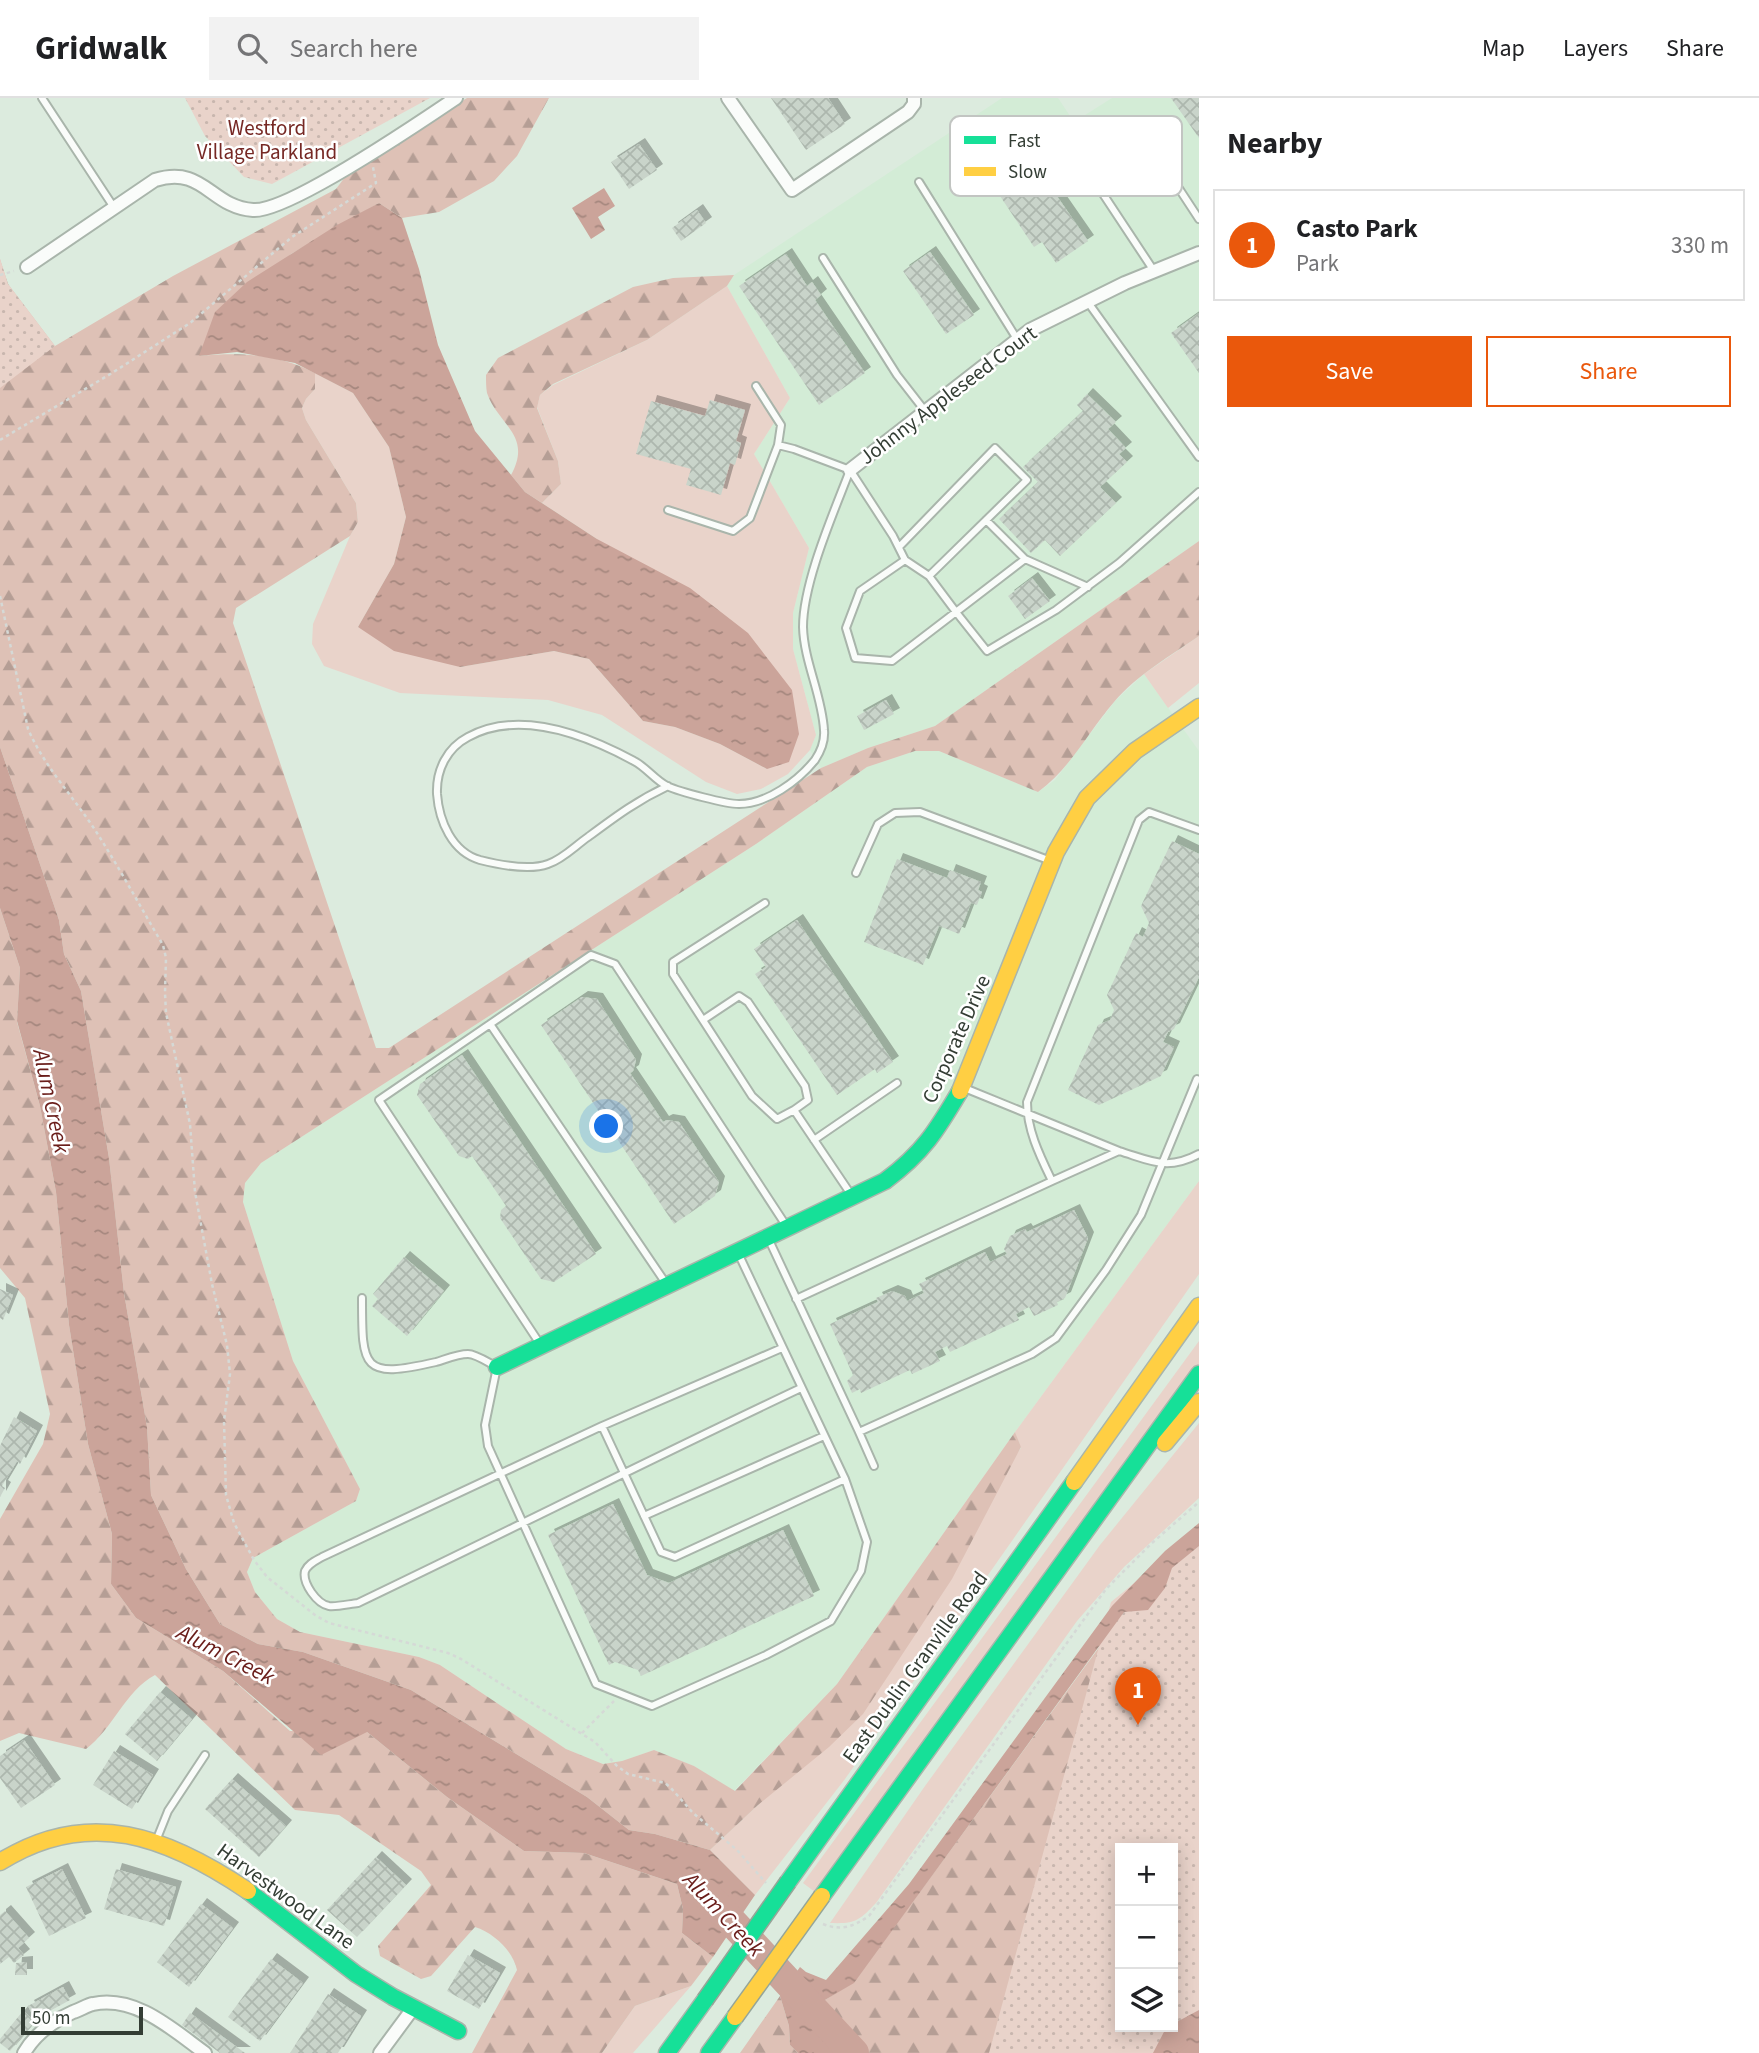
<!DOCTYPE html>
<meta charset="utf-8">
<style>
:root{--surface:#fff;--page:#f2f2f2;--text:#202124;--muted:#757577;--line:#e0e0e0;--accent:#ea580c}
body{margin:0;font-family:"Source Sans 3",sans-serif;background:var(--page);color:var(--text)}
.controls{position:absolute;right:21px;bottom:21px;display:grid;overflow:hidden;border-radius:0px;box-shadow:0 4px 18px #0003}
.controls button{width:63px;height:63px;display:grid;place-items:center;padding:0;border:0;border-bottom:2px solid var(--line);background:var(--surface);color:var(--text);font:35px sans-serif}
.scale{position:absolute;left:21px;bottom:18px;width:122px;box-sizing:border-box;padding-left:7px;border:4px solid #333d34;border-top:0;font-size:19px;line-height:24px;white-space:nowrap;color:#333d34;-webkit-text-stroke:5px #fff;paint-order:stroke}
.you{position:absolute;left:607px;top:1029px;width:24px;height:24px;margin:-18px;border:5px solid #fff;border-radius:50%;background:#1a73e8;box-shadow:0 0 0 10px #1a73e833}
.badge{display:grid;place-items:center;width:46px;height:46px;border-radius:50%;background:var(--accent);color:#fff;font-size:23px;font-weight:700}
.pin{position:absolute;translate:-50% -58px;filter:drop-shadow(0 2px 4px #0008)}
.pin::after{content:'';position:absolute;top:37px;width:24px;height:21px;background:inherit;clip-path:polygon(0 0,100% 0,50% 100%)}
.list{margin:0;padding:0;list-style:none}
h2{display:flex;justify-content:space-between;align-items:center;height:91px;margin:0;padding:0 28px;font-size:30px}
h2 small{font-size:23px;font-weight:400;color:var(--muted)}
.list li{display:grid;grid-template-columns:46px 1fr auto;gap:21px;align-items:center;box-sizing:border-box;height:112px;margin:0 14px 14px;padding:0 14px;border:2px solid var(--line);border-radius:0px}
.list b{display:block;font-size:26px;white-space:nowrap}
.list p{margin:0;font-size:23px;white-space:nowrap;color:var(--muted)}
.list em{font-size:23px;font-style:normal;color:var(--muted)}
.actions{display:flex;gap:14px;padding:21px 28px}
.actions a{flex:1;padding:16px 0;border:2px solid var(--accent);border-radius:0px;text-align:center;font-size:24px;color:var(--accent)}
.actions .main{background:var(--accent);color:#fff}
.icon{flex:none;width:38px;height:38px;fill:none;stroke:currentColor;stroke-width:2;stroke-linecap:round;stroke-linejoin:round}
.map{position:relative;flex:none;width:1199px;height:1955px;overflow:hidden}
header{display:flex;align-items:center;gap:42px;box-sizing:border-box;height:98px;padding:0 35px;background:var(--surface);border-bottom:2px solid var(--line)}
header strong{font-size:33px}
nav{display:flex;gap:38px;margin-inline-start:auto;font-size:24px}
.search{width:490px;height:63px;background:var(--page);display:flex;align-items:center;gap:18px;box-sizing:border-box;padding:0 24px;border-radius:0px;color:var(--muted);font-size:26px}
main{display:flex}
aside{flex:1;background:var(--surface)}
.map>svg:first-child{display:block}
</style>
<header>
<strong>Gridwalk</strong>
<div class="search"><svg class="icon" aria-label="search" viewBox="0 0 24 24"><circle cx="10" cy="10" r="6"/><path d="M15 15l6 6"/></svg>Search here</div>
<nav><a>Map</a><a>Layers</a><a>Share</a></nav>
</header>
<main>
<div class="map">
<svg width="1199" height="1955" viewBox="0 0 1199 1955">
<defs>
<pattern id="forest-firs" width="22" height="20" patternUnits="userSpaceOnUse" patternTransform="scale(1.75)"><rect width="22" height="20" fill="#dec1b6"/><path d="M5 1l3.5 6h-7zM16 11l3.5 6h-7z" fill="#b59e95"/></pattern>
<pattern id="park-dots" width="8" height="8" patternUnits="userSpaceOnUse" patternTransform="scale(1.75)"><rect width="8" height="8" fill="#e9d3ca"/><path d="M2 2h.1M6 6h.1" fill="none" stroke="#c8b6ae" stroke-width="1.8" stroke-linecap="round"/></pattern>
<pattern id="water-ripples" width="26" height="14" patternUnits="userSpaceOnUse" patternTransform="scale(1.75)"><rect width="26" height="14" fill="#cba49a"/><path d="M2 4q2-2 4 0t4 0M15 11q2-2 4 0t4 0" fill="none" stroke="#a5877e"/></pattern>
<pattern id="building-cross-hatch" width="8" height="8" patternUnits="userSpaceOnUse" patternTransform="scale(1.75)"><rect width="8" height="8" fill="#c9d4ca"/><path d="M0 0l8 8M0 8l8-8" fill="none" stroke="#adb7ae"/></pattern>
<filter id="shadow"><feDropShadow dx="6" dy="-6" stdDeviation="0" flood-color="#0004"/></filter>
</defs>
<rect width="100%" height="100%" fill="#dcebde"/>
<path fill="#d3ecd6" d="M 1002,0 L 1058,0 L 1074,24 L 1112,0 L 1199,0 L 1199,443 L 935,628 L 868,650 L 821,670 L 810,652 L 816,637 L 793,551 L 793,515 L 809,450 L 754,356 L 790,300 L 727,188 L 734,177 Z
M 1144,576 L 1199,653 L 1199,1083 L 1015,1334 L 837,1586 L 734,1693 L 694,1668 L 654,1652 L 622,1663 L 603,1666 L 566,1651 L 440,1567 L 419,1559 L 300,1534 L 277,1521 L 255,1494 L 247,1474 L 253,1460 L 356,1403 L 360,1391 L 293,1263 L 243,1104 L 245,1085 L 261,1065 L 756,746 L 867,669 L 915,653 L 939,653 L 1038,694 L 1055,682 L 1115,603 Z"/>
<path fill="#e9d3ca" d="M 727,188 L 790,300 L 754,356 L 809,450 L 793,515 L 793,551 L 816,637 L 810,652 L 788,676 L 761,691 L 737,696 L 706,684 L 602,617 L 548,602 L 400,595 L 324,568 L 312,546 L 313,526 L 350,438 L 358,424 L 356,405 L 306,322 L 302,310 L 306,301 L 315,291 L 315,275 L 353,295 L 389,349 L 406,419 L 394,466 L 358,529 L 460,569 L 554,553 L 589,561 L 643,623 L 675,629 L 720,646 L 767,671 L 597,441 L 542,405 L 561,386 L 558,363 L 537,309 L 540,297 L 553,287 L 647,242 Z
M 1199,538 L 1199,585 L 1168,610 L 1144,576 Z
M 1199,1083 L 1199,1176 L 845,1681 L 755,1797 L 710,1752 L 758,1707 L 1021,1350 L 1015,1334 Z
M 1199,1243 L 1199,1266 L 815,1794 L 803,1785 Z
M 1199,1325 L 1199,1400 L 1124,1469 L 1077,1523 L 876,1805 C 859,1823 855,1826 830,1825 L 925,1688 L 1100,1447 Z
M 691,1888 L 633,1955 L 602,1955 L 635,1908 Z"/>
<path fill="url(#forest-firs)" d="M 467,0 L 549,0 L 517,58 L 494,83 L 439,114 L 402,120 L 379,105 L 291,156 L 199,258 C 241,254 277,256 315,275 L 315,291 L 306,301 L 302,310 L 306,322 L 356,405 L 358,424 L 350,438 L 236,510 L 233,525 L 376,950 L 389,950 L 821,670 L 868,650 L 935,628 L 1199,443 L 1199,538 C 1170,558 1137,577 1114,604 C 1088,634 1070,671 1038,694 L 939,653 L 915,653 L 867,669 L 756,746 L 261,1065 L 245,1085 L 243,1104 L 293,1263 L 360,1391 L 356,1403 L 253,1460 L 247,1474 L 255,1494 L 277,1521 L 300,1534 L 419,1559 L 440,1567 L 566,1651 L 603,1666 L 622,1663 L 654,1652 L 694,1668 L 735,1693 L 837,1586 L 1015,1334 L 1021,1349 L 952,1481 L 863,1616 L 829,1649 L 758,1707 L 710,1752 L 655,1736 L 629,1732 L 587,1699 L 411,1592 L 303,1554 L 258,1546 L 220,1526 L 186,1471 L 151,1397 L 147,1329 L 124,1195 L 109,1060 L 81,893 L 64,856 L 59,822 L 0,649 L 0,161 L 8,186 L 55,248 L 173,178 L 336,91 L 348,75 Z
M 734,177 L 727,188 L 647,242 L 553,286 L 540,297 L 537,310 L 558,363 L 561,386 L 542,405 L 525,394 L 511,377 C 533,337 498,327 487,295 C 486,290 486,283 486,277 L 498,260 L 633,189 L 673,180 Z
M 0,810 L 20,870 L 17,924 L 40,1008 L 56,1094 L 69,1227 L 88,1346 L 112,1436 L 111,1486 L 136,1520 L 223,1573 L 290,1633 L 367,1634 L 447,1699 L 524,1753 L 584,1755 L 677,1786 L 683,1811 L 682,1835 L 713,1859 L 691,1888 L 635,1908 L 602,1955 L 472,1955 L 517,1872 C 513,1853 494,1835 475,1829 L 431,1878 L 421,1881 L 380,1858 L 378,1848 L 431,1787 L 421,1773 L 339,1717 L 295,1712 L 155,1577 C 125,1593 113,1631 86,1651 L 19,1635 L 0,1643 L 0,1421 L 43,1346 L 50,1316 L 25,1200 L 0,1170 Z
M 1125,1514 L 1173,1750 L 1120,1750 L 1120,1929 L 1153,1955 L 861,1955 L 828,1924 L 825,1902 L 854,1884 Z
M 780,1898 L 789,1928 L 790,1947 L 798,1955 L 740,1955 Z"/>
<path fill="url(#park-dots)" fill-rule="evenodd" d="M 185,0 L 430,0 L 272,86 L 244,79 L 205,38 Z
M 0,161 L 8,186 L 55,248 L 0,290 Z
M 1199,1432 L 1199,1955 L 989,1955 L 1111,1504 ZM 1120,1750 L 1173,1750 L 1173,1929 L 1120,1929 Z"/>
<path fill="url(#water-ripples)" d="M 604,90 L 615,108 L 598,119 L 605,132 L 591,141 L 572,110 Z
M 379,105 L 402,120 L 419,171 L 438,247 L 475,333 L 525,394 L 597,441 L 690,490 L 748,535 L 792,592 L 799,636 L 789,664 L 767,671 L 720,646 L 675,629 L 643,623 L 589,561 L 554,553 L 460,569 L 394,553 L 358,529 L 394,466 L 406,419 L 389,349 L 353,295 L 295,265 L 237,254 L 199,258 L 215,214 L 247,184 L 337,127 Z
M 0,649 L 59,822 L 64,856 L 81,893 L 109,1060 L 124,1195 L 147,1329 L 151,1397 L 186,1471 L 220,1526 L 258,1546 L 303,1554 L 411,1592 L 587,1699 L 629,1732 L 655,1736 L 710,1752 L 755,1797 L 713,1859 L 682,1835 L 683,1811 L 677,1786 L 584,1755 L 524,1753 L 447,1699 L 367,1634 L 321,1657 L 223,1573 L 136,1520 L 111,1486 L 112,1436 L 88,1346 L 69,1227 L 56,1094 L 40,1008 L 17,923 L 20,870 L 0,810 Z
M 1199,1425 L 1199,1448 L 1172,1470 L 1165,1490 L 1148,1512 L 1124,1514 L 854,1885 L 825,1902 L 828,1924 L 861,1955 L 798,1955 L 790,1947 L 789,1928 L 780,1898 L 800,1869 L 806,1874 L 826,1882 L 909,1786 L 1112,1508 L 1165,1453 Z
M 1199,1912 L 1199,1955 L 1153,1955 L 1166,1930 L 1173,1929 L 1173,1926 Z"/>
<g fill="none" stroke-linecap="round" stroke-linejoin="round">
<path stroke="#cba49a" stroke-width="30" d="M 706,1796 L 854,1955"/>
</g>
<path fill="url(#building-cross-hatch)" filter="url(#shadow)" d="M 771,0 L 828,0 L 845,26 L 806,52 Z
M 1171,0 L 1199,0 L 1199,40 Z
M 1045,42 L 1072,81 L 1054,94 L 1088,143 L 1056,165 L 1042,144 L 1034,149 L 982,71 L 999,60 L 1010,75 L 1030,61 L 1026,55 Z
M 639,46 L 657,72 L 629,91 L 611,64 Z
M 697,112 L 706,125 L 681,143 L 672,130 Z
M 930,154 L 974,217 L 946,236 L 903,173 Z
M 786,156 L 807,188 L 812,184 L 821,197 L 815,202 L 865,275 L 819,307 L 739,188 Z
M 1199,215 L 1199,275 L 1171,235 Z
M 1087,296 L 1116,324 L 1108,331 L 1126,350 L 1119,356 L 1127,364 L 1100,389 L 1116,405 L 1060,458 L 1045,442 L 1031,455 L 999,421 L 1038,384 L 1023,369 L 1083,313 L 1077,307 Z
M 710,302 L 745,312 L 736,343 L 741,345 L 735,367 L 730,365 L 721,397 L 686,387 L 691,371 L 636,356 L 651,303 L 705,318 Z
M 1032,480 L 1050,503 L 1025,521 L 1008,498 Z
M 886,602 L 894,616 L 864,632 L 857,618 Z
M 1172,743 L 1199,756 L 1199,879 L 1174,931 L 1168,934 L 1163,944 L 1174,949 L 1161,978 L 1099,1007 L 1068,992 L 1098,927 L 1110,922 L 1114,912 L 1107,897 L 1136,835 L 1143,839 L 1149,825 L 1141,808 Z
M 897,761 L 947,780 L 950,772 L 981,784 L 978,792 L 982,794 L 977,807 L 971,805 L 959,836 L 939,828 L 923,867 L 864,844 Z
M 797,822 L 893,964 L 877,975 L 875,971 L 837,997 L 755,876 L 766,869 L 754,851 Z
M 582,899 L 597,901 L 636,962 L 633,973 L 630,975 L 663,1024 L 667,1022 L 679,1024 L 719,1084 L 715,1098 L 674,1126 L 541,927 Z
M 462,957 L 596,1156 L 554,1184 L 541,1181 L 500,1120 L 501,1112 L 506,1108 L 472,1058 L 468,1061 L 459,1058 L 417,997 L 420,986 Z
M 1074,1112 L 1088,1140 L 1065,1200 L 1057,1204 L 1058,1207 L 1034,1218 L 1029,1209 L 1016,1216 L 1019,1222 L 950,1254 L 947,1248 L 935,1254 L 940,1263 L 912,1276 L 910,1272 L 861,1295 L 860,1291 L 852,1295 L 847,1283 L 853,1277 L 830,1226 L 878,1204 L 876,1200 L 892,1193 L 905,1198 L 907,1203 L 924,1195 L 919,1186 L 985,1154 L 990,1164 L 1007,1156 L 1004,1151 L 1010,1138 L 1025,1131 L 1027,1134 Z
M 404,1159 L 444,1193 L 407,1238 L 372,1208 L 378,1201 L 373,1196 Z
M 0,1191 L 13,1197 L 3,1222 L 0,1220 Z
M 14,1319 L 37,1333 L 20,1366 L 17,1363 L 2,1388 L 5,1390 L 0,1399 L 0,1348 Z
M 613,1406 L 647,1477 L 669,1485 L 783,1432 L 814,1498 L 641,1578 L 638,1572 L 615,1564 L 609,1567 L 548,1437 Z
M 160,1594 L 192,1621 L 157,1663 L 125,1636 Z
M 24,1642 L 55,1687 L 21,1710 L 0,1680 L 0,1658 Z
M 114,1653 L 153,1677 L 132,1711 L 93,1687 Z
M 232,1681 L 286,1728 L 259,1759 L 205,1711 Z
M 376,1759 L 406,1787 L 357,1839 L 327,1812 Z
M 62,1771 L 86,1820 L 49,1838 L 26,1789 Z
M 116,1771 L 176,1789 L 164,1828 L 104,1811 Z
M 201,1806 L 233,1830 L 189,1889 L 157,1864 Z
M 5,1813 L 29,1840 L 18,1850 L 24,1857 L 14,1865 L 9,1859 L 0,1866 L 0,1817 Z
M 468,1857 L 500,1875 L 479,1911 L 447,1893 Z
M 271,1861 L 303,1885 L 260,1943 L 228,1919 Z
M 27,1864 L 27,1877 L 15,1877 L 16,1865 Z
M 63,1889 L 70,1902 L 35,1921 L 28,1908 Z
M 328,1896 L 361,1918 L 338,1955 L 290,1955 Z
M 23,1913 L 35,1923 L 10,1953 L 0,1945 L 0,1941 Z
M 190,1915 L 245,1955 L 220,1955 L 182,1927 Z"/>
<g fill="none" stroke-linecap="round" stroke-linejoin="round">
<defs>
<path id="lane" d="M 42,0 L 113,108
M 1072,49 L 1154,173
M 919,84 L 1017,241
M 1178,89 L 1199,121
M 823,160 L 897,277 L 925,313
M 1087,203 L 1199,359
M 756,288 L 781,327 L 778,347
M 668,412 L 733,433 L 750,420 L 778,347 L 794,351 L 850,372 L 893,438 L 905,462 L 929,478 L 1027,382 L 995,350 L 899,449
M 986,422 L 1025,461
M 905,462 L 860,493 L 846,530 L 855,560 L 892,563 L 956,514 L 987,553 L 1056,512 L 1119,465 L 1199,394
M 929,478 L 956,514 L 1025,461 L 1088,489
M 668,688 C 636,703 615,719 588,739 C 575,748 563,761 548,766 C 529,773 500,767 480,762 C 452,754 439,723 437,696 C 436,672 447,650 468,639 C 519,611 586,637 634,663 C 646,669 655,682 667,688 C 680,694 726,706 739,706 C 767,706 798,683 815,662 C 821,653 825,643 824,632 C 822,597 804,564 803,529 C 803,484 834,414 850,372
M 1199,732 L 1149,714 L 1139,722 L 1027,1004 C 1027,1032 1040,1058 1052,1083 L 1119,1053 C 1152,1063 1167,1073 1199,1056
M 856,775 L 878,726 L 895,715 L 920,714 L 1051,763
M 765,805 L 673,864 L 673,876 L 752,998 L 777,1021 L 794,1012 L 852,1098
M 703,922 L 739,898 L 748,904 L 805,988 L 808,1002 L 794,1012
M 490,926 L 667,1187
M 962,989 L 1119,1053
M 814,1042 L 897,985
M 769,1142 L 859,1334 L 1032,1256 L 1056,1240 L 1106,1172 L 1141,1117 L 1197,981
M 362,1200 C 362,1271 362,1281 436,1264 C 446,1261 458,1256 468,1256 C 476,1256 489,1265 497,1269 L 485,1327 L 488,1348 L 596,1586 L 652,1608 L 766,1557 L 831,1523 L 861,1473 L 867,1444 L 845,1381 L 739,1157
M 796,1201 L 1052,1083
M 540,1246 L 379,1002 L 591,857 L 615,866 L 787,1129
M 782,1250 L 602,1328 L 661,1454 L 675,1459 L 845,1381
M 602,1328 L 322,1459 C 315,1463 308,1466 305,1473 C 302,1485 317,1506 329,1508 C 337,1509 349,1506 358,1505 C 506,1434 653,1360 801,1290
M 859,1334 L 874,1368
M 644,1418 L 824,1338
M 156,1743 L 168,1713 L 205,1657"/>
<path id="street" d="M 728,0 L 792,92 L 908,14 L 914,6 L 914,0
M 27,169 L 155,82 C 204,67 210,109 253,112 C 287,115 422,23 456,0
M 850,372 L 1030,232 L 1125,185 L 1199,155
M 24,1955 C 35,1936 53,1923 73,1914 C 80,1912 87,1907 93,1906 C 136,1897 173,1932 205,1955
M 380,1955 L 414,1909"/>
<path id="fast" d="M 497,1269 L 885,1083 C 923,1055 937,1032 960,993
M 788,1784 L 1074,1384
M 248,1793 L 356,1876 L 393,1899 L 458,1933
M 822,1798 L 1199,1276
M 667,1955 L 705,1902
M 709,1955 L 735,1919"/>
<path id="slow" d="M 960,993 L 1056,754 L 1087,700 L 1135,653 L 1199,609
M 1165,1345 L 1199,1304
M 1074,1384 L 1199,1208
M 0,1764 C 89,1708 168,1739 248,1793"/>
</defs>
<use href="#lane" stroke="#a9b5ab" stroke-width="10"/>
<use href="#street" stroke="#a9b5ab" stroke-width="16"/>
<use href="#fast" stroke="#a9b5ab" stroke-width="19"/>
<use href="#slow" stroke="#a9b5ab" stroke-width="19"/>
<path stroke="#d5d9d6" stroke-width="2.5" stroke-dasharray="3.5 3.5" stroke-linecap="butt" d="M 0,177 L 14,173
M 0,342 L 112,275 L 190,225 L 292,139 L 376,85 L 373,69
M 0,498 L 28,631 C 45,670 74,699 97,735 C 120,771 141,810 163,847 L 166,860 L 165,895 L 166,915 L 190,1026 L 195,1094 L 212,1186 L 227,1247 L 230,1276 L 224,1323 L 226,1397 L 234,1425 L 254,1462 L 267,1479 L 315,1517 L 329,1525 L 448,1555 L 461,1561 L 595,1644 L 617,1668 L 628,1676 L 665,1685 L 670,1689 L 693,1715 L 737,1752 L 766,1785
M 582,1635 L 614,1603
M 823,1826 C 841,1833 853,1829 869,1818 L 1106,1491 L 1152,1445 L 1199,1404"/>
<use href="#lane" stroke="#fafcfa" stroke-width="6"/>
<use href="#street" stroke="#fafcfa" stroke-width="12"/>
<use href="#fast" stroke="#16e098" stroke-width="16"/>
<use href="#slow" stroke="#ffcf43" stroke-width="16"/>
<defs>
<path id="fast-bridge" d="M 705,1902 L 788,1784"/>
<path id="slow-bridge" d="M 735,1919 L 822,1798"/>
</defs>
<use href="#fast-bridge" stroke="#95a598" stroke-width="19" stroke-linecap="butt"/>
<use href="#slow-bridge" stroke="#95a598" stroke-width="19" stroke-linecap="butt"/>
<use href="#fast-bridge" stroke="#16e098" stroke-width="16"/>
<use href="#slow-bridge" stroke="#ffcf43" stroke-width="16"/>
</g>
<g text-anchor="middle" stroke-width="5" stroke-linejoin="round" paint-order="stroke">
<g font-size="21" fill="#762824" stroke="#fff">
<text x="267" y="37">Westford<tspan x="267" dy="24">Village Parkland</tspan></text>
</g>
<g font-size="21" fill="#333d34" stroke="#fff">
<text transform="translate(948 297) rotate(-37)" y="7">Johnny Appleseed Court</text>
<text transform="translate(956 941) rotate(-66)" y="7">Corporate Drive</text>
<text transform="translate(915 1569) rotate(-54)" y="7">East Dublin Granville Road</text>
<text transform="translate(286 1798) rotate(36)" y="7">Harvestwood Lane</text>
</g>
<g font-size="23" font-style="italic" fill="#6a1d1a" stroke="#fff">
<text transform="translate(52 1003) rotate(78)" y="8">Alum Creek</text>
<text transform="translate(226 1556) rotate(27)" y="8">Alum Creek</text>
<text transform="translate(724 1816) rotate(47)" y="8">Alum Creek</text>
</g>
</g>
<rect x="950" y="18" width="232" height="80" rx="10" fill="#fff" stroke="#c2c5c2" stroke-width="2"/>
<rect x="964" y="38" width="32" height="8" fill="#16e098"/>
<rect x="964" y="69" width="32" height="9" fill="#ffcf43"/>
<g font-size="19" fill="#333d34">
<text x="1008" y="49">Fast</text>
<text x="1008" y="80">Slow</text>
</g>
</svg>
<div class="controls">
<button>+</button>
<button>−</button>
<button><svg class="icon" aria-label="layers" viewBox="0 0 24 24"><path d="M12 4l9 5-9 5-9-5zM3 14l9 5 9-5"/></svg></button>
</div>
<div class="scale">50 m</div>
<div class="you"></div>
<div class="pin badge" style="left:1138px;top:1627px">1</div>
</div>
<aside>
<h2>Nearby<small></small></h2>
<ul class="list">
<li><span class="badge">1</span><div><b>Casto Park</b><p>Park</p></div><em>330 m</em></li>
</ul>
<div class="actions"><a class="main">Save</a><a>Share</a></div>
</aside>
</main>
